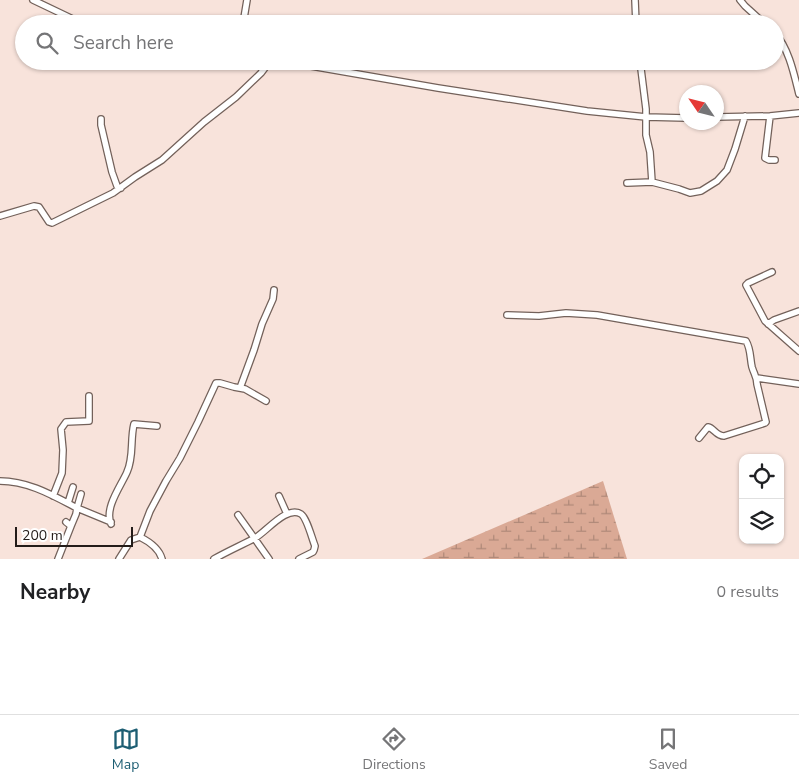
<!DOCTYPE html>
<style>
:root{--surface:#fff;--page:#f2f2f2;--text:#202124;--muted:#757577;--line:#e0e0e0;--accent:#1d5e73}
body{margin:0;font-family:"Nunito Sans",sans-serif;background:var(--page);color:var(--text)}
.controls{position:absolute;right:15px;bottom:15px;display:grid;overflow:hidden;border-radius:10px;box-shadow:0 1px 4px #0004}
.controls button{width:45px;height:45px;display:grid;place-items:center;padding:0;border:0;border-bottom:1px solid var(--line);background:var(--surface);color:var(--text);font:25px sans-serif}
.compass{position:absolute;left:679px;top:85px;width:45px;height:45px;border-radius:50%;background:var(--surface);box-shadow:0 1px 4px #0004;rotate:305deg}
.scale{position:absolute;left:15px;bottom:12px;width:118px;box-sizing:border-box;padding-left:5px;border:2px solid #231c19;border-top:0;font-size:14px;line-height:18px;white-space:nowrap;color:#231c19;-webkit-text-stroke:4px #fff;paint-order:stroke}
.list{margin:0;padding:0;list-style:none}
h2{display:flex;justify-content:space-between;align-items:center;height:65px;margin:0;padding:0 20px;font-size:21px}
h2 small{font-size:16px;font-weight:400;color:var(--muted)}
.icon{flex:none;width:28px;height:28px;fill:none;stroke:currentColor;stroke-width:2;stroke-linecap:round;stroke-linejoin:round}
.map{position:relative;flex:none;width:799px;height:559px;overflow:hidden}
.search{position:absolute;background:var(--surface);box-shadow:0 1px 4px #0004;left:15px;right:15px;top:15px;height:55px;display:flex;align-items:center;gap:12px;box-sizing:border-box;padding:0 18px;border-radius:28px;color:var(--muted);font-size:19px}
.sheet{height:155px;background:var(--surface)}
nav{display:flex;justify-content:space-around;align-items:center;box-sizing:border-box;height:70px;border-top:1px solid var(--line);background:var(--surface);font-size:14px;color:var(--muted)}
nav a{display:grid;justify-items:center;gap:2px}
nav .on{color:var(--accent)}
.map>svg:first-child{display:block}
</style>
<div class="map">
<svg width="799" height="559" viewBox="0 0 799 559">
<defs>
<pattern id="wetland-marsh" width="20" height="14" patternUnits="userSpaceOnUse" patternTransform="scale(1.25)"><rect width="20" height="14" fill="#daa995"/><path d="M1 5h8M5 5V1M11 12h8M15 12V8" fill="none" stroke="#b08979"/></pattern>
</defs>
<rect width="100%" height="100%" fill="#f8e3db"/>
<path fill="url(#wetland-marsh)" d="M 603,481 L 627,559 L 422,559 Z"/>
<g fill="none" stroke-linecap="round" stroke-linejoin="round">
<defs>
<path id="minor" d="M 33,0 L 77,21 L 86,24
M 635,0 L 636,24
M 740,0 L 745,6 L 765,24
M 243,24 L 247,0
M 775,33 C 789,49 794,74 799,94
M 282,61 L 438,88 L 587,111 L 646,117 L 686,118
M 640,61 L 646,109 L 646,135 L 650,152 L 652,182
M 770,116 L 765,158 L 769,160 L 775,160
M 716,117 L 770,116 L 799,113
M 101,119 L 101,125 L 112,172 L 117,186 L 121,188
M 627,183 L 652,182 L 679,189 L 690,193 L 701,191 L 717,181 L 727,170 L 735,149 L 745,116
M 0,216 L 34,206 L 39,207 L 49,222 L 52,223 L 113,193 L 135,177 L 162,160 L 204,122 L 236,97 L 261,73 L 270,61
M 772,272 L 748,283 L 746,285 L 747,287 L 765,321 L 799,351
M 507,315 L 539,316 L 566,313 L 597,315 L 746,341 C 751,349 750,359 752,367 C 754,374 757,377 757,384 L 766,422 L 765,423 L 724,436 C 716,436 714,428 708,427 L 699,438
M 768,324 L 774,320 L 799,311
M 757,378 L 799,384
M 240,388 L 254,350 L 262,324 L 273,299 L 274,290
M 0,481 C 28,481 52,495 77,508 L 76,514 L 71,526
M 81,494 L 77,508 L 111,522
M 53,496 L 62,473 L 63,450 L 61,429 L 66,422 L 89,421 L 89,396
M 279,496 L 287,514
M 68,503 L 73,487
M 238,515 L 269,559
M 111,524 C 104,508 121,486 127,472 C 134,457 130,440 134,424 L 157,426
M 140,537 L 150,511 L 166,481 L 180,458 L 198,422 L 216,383 L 220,383 L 234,387 L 245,389 L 266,401
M 58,559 L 71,526 L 66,522
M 119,559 L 131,540 L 140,537 C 150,542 159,548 162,559
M 214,559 C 228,551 242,545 255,538 C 266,532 287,505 301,514 C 307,518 312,539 315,546 L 314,550 L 313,552 L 299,559"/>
</defs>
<use href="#minor" stroke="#73615a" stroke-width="8"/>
<use href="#minor" stroke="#fff" stroke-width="5.5"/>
</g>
</svg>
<div class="controls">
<button><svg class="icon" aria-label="locate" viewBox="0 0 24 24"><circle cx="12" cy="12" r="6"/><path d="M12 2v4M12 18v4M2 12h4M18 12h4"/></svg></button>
<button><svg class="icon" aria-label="layers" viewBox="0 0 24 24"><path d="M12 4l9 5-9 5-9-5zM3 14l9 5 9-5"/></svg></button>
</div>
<svg class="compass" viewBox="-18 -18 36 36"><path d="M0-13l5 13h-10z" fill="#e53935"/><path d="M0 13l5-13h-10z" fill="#757577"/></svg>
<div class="scale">200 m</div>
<div class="search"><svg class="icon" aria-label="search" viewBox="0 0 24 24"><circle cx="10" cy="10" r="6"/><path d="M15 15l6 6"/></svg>Search here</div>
</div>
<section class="sheet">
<h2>Nearby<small>0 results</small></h2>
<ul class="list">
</ul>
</section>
<nav>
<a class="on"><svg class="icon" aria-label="map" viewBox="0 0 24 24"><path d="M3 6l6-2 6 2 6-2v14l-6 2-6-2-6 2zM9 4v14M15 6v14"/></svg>Map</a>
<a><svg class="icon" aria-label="directions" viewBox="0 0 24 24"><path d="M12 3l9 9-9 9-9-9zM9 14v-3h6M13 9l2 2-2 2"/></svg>Directions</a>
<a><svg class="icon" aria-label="saved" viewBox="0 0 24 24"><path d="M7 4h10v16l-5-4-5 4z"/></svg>Saved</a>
</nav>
